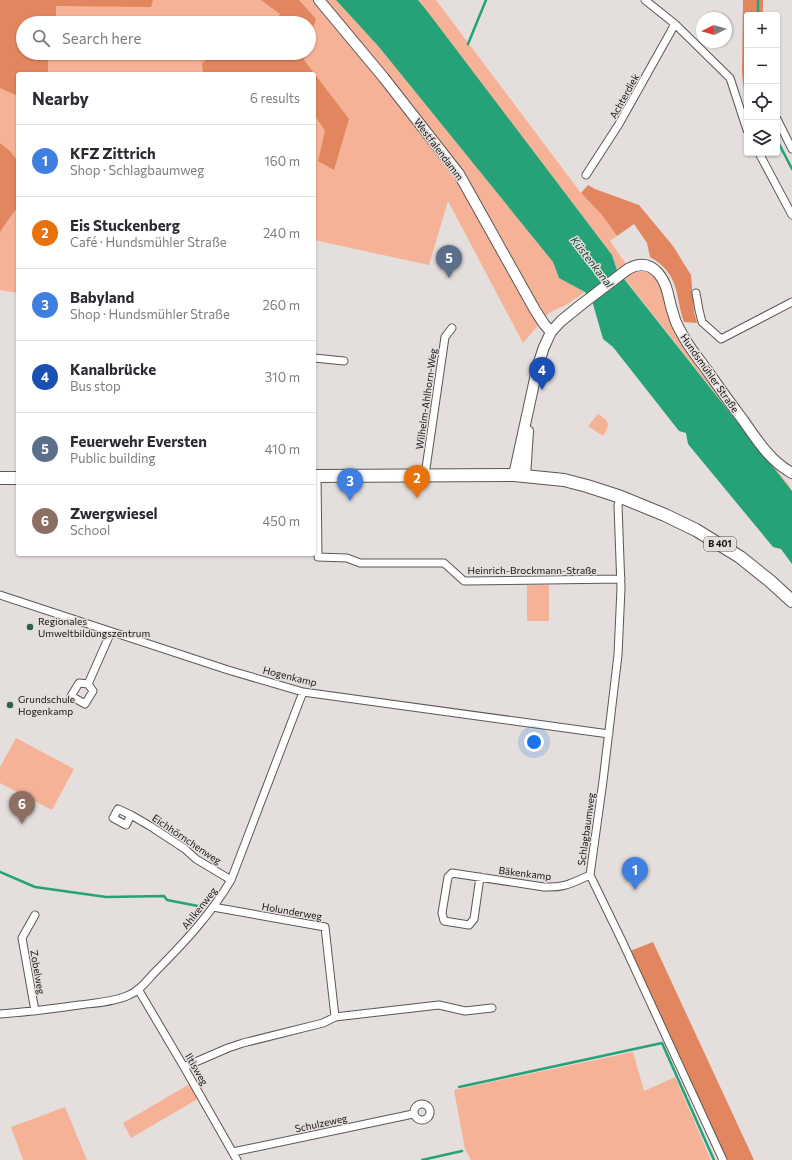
<!DOCTYPE html>
<meta charset="utf-8">
<style>
:root{--surface:#fff;--page:#f7f7f7;--text:#2b2b33;--muted:#7c7c81;--line:#e1e1e2;--accent:#ea580c}
body{margin:0;font-family:Commissioner,sans-serif;background:var(--page);color:var(--text)}
.controls{position:absolute;right:12px;top:12px;display:grid;overflow:hidden;border-radius:4px;box-shadow:0 1px 3px #0004}
.controls button{width:36px;height:36px;display:grid;place-items:center;padding:0;border:0;border-bottom:1px solid var(--line);background:var(--surface);color:var(--text);font:20px sans-serif}
.compass{position:absolute;left:696px;top:12px;width:36px;height:36px;border-radius:50%;background:var(--surface);box-shadow:0 1px 3px #0004;rotate:265deg}
.you{position:absolute;left:534px;top:742px;width:14px;height:14px;margin:-10px;border:3px solid #fff;border-radius:50%;background:#1a73e8;box-shadow:0 0 0 6px #1a73e833}
.badge{display:grid;place-items:center;width:26px;height:26px;border-radius:50%;background:var(--accent);color:#fff;font-size:13px;font-weight:700}
.pin{position:absolute;translate:-50% -33px;filter:drop-shadow(0 1px 2px #0008)}
.pin::after{content:'';position:absolute;top:21px;width:14px;height:12px;background:inherit;clip-path:polygon(0 0,100% 0,50% 100%)}
.list{margin:0;padding:0;list-style:none}
h2{display:flex;justify-content:space-between;align-items:center;height:52px;margin:0;padding:0 16px;font-size:17px}
h2 small{font-size:13px;font-weight:400;color:var(--muted)}
.list li{display:grid;grid-template-columns:26px 1fr auto;gap:12px;align-items:center;box-sizing:border-box;height:72px;padding:0 16px;border-top:1px solid var(--line)}
.list b{display:block;font-size:15px;white-space:nowrap}
.list p{margin:0;font-size:13px;white-space:nowrap;color:var(--muted)}
.list em{font-size:13px;font-style:normal;color:var(--muted)}
.icon{flex:none;width:22px;height:22px;fill:none;stroke:currentColor;stroke-width:2;stroke-linecap:round;stroke-linejoin:round}
.map{position:relative;flex:none;width:792px;height:1160px;overflow:hidden}
.search{position:absolute;background:var(--surface);box-shadow:0 1px 3px #0004;left:16px;top:16px;width:300px;height:44px;display:flex;align-items:center;gap:10px;box-sizing:border-box;padding:0 14px;border-radius:22px;color:var(--muted);font-size:15px}
.panel{position:absolute;background:var(--surface);box-shadow:0 1px 3px #0004;left:16px;top:72px;width:300px;height:484px;border-radius:4px}
.map>svg:first-child{display:block}
</style>
<div class="map">
<svg width="792" height="1160" viewBox="0 0 792 1160">
<rect width="100%" height="100%" fill="#e4dedc"/>
<path fill="#f6b296" fill-rule="evenodd" d="M 0,0 L 336,0 L 379,47 L 553,262 L 559,278 L 585,292 L 566,305 L 550,312 L 523,343 L 448,201 L 429,265 L 314,240 L 314,74 L 18,74 L 18,293 L 0,290 ZM 23,23 L 309,23 L 309,53 L 23,53 Z
M 418,0 L 436,0 L 581,193 L 602,215 L 617,236 L 610,241 L 633,274 C 659,262 663,298 668,315 C 670,322 674,328 677,335 L 758,447 L 789,485 L 792,491 L 617,269 L 612,255 Z
M 598,414 C 609,421 611,424 603,436 L 588,426 Z
M 527,585 L 549,585 L 549,621 L 527,621 Z
M 16,738 L 74,769 L 52,810 L 0,783 L 0,767 Z
M 633,1052 L 644,1091 L 675,1077 L 711,1160 L 471,1160 L 465,1149 L 454,1090 Z
M 193,1082 L 201,1097 L 131,1138 L 123,1123 Z
M 65,1107 L 87,1160 L 23,1160 L 11,1127 Z"/>
<path fill="#e28660" d="M 0,0 L 153,0 L 151,7 L 56,6 L 56,23 L 23,23 L 23,53 L 48,53 L 48,74 L 18,74 L 18,96 L 0,88 Z
M 261,0 L 299,0 L 316,19 L 309,42 L 309,23 L 275,23 L 280,14 Z
M 743,0 L 763,0 L 763,15 L 747,15 L 747,100 L 745,101 L 742,73 Z
M 212,53 L 306,53 L 304,60 L 349,119 L 334,170 L 318,161 L 325,131 L 314,114 L 314,74 L 203,74 L 202,64 Z
M 0,143 L 10,151 L 18,162 L 18,204 L 17,208 L 1,230 L 0,233 Z
M 588,185 L 595,189 L 639,205 L 673,246 L 691,275 L 694,312 L 697,323 L 684,322 C 675,295 680,274 650,257 L 647,243 L 634,224 L 617,236 L 602,215 L 581,193 Z
M 653,942 L 754,1160 L 727,1160 L 630,951 Z"/>
<path fill="#25a278" d="M 336,0 L 418,0 L 427,11 L 612,255 L 617,270 L 792,491 L 792,564 L 781,549 L 773,547 L 688,444 L 686,433 L 679,431 L 613,347 L 603,339 L 593,304 L 585,292 L 559,278 L 553,262 L 379,47 Z"/>
<g fill="none" stroke-linecap="round" stroke-linejoin="round">
<path stroke="#25a278" stroke-width="2.5" d="M 758,0 L 758,15
M 468,44 L 486,0
M 777,140 L 792,169
M 0,872 L 35,887 L 106,897 L 164,896 L 167,900 L 203,907
M 459,1087 L 662,1043 L 714,1160
M 422,1160 L 462,1151"/>
<defs>
<path id="street" d="M 645,0 L 675,24 L 730,78 L 747,130
M 777,119 L 792,149
M 759,153 L 792,215
M 586,175 L 619,124 L 675,24
M 696,293 L 699,310 L 702,322 L 721,339 L 792,302
M 314,358 L 344,361
M 425,475 L 445,337 L 452,328
M 317,476 L 318,557 L 347,558 L 360,563 L 444,563 L 464,581 L 621,579
M 621,497 L 618,505 L 621,588 L 618,655 L 603,781 L 590,875 L 623,943 L 723,1160
M 0,595 L 228,670 L 303,692 L 609,734
M 88,684 L 93,691 L 85,704 L 71,696 L 79,683 L 88,684 L 111,632
M 131,815 L 118,809 L 113,818 L 126,825 L 131,815 L 150,826 L 185,849 L 196,859 L 231,880
M 480,877 L 474,919 L 469,925 L 444,921 L 442,913 L 448,877 L 452,873 L 544,887 C 564,888 572,883 590,875
M 213,907 L 325,927 L 335,1017
M 138,989 L 184,1067 L 237,1160
M 35,1011 L 22,938 L 35,915
M 0,1014 C 26,1012 52,1009 79,1005 C 94,1003 115,1002 129,995 C 140,991 148,979 156,971 C 184,943 211,914 231,880 L 303,692
M 184,1067 L 228,1048 L 243,1043 L 323,1023 L 335,1017 L 439,1005 L 465,1011 L 492,1008
M414 1112a8 8 0 1 1 16 0a8 8 0 1 1-16 0Z
M 233,1152 L 413,1114"/>
<path id="secondary" d="M 319,0 L 384,78 L 459,174 L 535,310 L 544,324 L 551,332
M 514,475 L 538,365 L 544,347 L 551,332 L 561,321 L 582,304 L 628,269 C 639,263 649,263 658,273 C 669,285 668,301 674,316 C 675,321 678,327 681,332 C 688,347 700,360 709,373 C 720,389 731,404 743,420 C 757,440 770,461 792,473
M 525,476 L 528,431"/>
<path id="primary" d="M 314,476 L 514,475 L 564,480 L 587,486 L 621,497 L 665,515 L 696,530 L 740,557 L 770,581 L 792,601
M 0,478 L 18,478"/>
</defs>
<use href="#street" stroke="#5c5756" stroke-width="9"/>
<use href="#secondary" stroke="#5c5756" stroke-width="12"/>
<use href="#primary" stroke="#5c5756" stroke-width="14"/>
<use href="#street" stroke="#fff" stroke-width="7"/>
<use href="#secondary" stroke="#fff" stroke-width="10"/>
<use href="#primary" stroke="#fff" stroke-width="12"/>
</g>
<g fill="#29634c" stroke="#e4dedc" stroke-width="1.5">
<circle cx="30" cy="627" r="4"/>
<circle cx="10" cy="705" r="4"/>
</g>
<g text-anchor="middle" stroke-width="3" stroke-linejoin="round" paint-order="stroke">
<rect fill="#e4dedc" stroke="#53514f" stroke-width="1" x="704" y="537" width="32" height="14" rx="3"/>
<g font-size="9" font-weight="bold" fill="#151413">
<text x="720" y="547">B 401</text>
</g>
<g font-size="10" fill="#151413" stroke="#e4dedc">
<text transform="translate(624 96) rotate(-61)" y="4">Achterdiek</text>
<text transform="translate(439 149) rotate(53)" y="4">Westfalendamm</text>
<text transform="translate(710 373) rotate(55)" y="4">Hundsmühler Straße</text>
<text transform="translate(426 399) rotate(-82)" y="4">Wilhelm-Ahlhorn-Weg</text>
<text x="532" y="574">Heinrich-Brockmann-Straße</text>
<text transform="translate(290 676) rotate(14)" y="4">Hogenkamp</text>
<text transform="translate(586 829) rotate(-82)" y="4">Schlagbaumweg</text>
<text transform="translate(187 839) rotate(34)" y="4">Eichhörnchenweg</text>
<text transform="translate(525 873) rotate(7)" y="4">Bäkenkamp</text>
<text transform="translate(199 908) rotate(-52)" y="4">Ahlkenweg</text>
<text transform="translate(292 911) rotate(10)" y="4">Holunderweg</text>
<text transform="translate(38 972) rotate(80)" y="4">Zobelweg</text>
<text transform="translate(197 1069) rotate(60)" y="4">Iltisweg</text>
<text transform="translate(321 1123) rotate(-12)" y="4">Schulzeweg</text>
</g>
<g font-size="10" fill="#151413" stroke="#e4dedc" text-anchor="start">
<text x="38" y="625">Regionales<tspan x="38" dy="12">Umweltbildungszentrum</tspan></text>
<text x="18" y="703">Grundschule<tspan x="18" dy="12">Hogenkamp</tspan></text>
</g>
<g font-size="11" font-style="italic" fill="#134432" stroke="#e4dedc">
<text transform="translate(592 262) rotate(52)" y="4">Küstenkanal</text>
</g>
</g>
</svg>
<div class="controls">
<button>+</button>
<button>−</button>
<button><svg class="icon" aria-label="locate" viewBox="0 0 24 24"><circle cx="12" cy="12" r="6"/><path d="M12 2v4M12 18v4M2 12h4M18 12h4"/></svg></button>
<button><svg class="icon" aria-label="layers" viewBox="0 0 24 24"><path d="M12 4l9 5-9 5-9-5zM3 14l9 5 9-5"/></svg></button>
</div>
<svg class="compass" viewBox="-18 -18 36 36"><path d="M0-13l5 13h-10z" fill="#e53935"/><path d="M0 13l5-13h-10z" fill="#7c7c81"/></svg>
<div class="you"></div>
<div class="pin badge" style="left:635px;top:890px;background:#3f7fe0">1</div>
<div class="pin badge" style="left:417px;top:498px;background:#e8710a">2</div>
<div class="pin badge" style="left:350px;top:501px;background:#3f7fe0">3</div>
<div class="pin badge" style="left:542px;top:390px;background:#1a4fb4">4</div>
<div class="pin badge" style="left:449px;top:278px;background:#5c6f8a">5</div>
<div class="pin badge" style="left:22px;top:824px;background:#8d6e63">6</div>
<div class="search"><svg class="icon" aria-label="search" viewBox="0 0 24 24"><circle cx="10" cy="10" r="6"/><path d="M15 15l6 6"/></svg>Search here</div>
<section class="panel">
<h2>Nearby<small>6 results</small></h2>
<ul class="list">
<li><span class="badge" style="background:#3f7fe0">1</span><div><b>KFZ Zittrich</b><p>Shop · Schlagbaumweg</p></div><em>160 m</em></li>
<li><span class="badge" style="background:#e8710a">2</span><div><b>Eis Stuckenberg</b><p>Café · Hundsmühler Straße</p></div><em>240 m</em></li>
<li><span class="badge" style="background:#3f7fe0">3</span><div><b>Babyland</b><p>Shop · Hundsmühler Straße</p></div><em>260 m</em></li>
<li><span class="badge" style="background:#1a4fb4">4</span><div><b>Kanalbrücke</b><p>Bus stop</p></div><em>310 m</em></li>
<li><span class="badge" style="background:#5c6f8a">5</span><div><b>Feuerwehr Eversten</b><p>Public building</p></div><em>410 m</em></li>
<li><span class="badge" style="background:#8d6e63">6</span><div><b>Zwergwiesel</b><p>School</p></div><em>450 m</em></li>
</ul>
</section>
</div>
